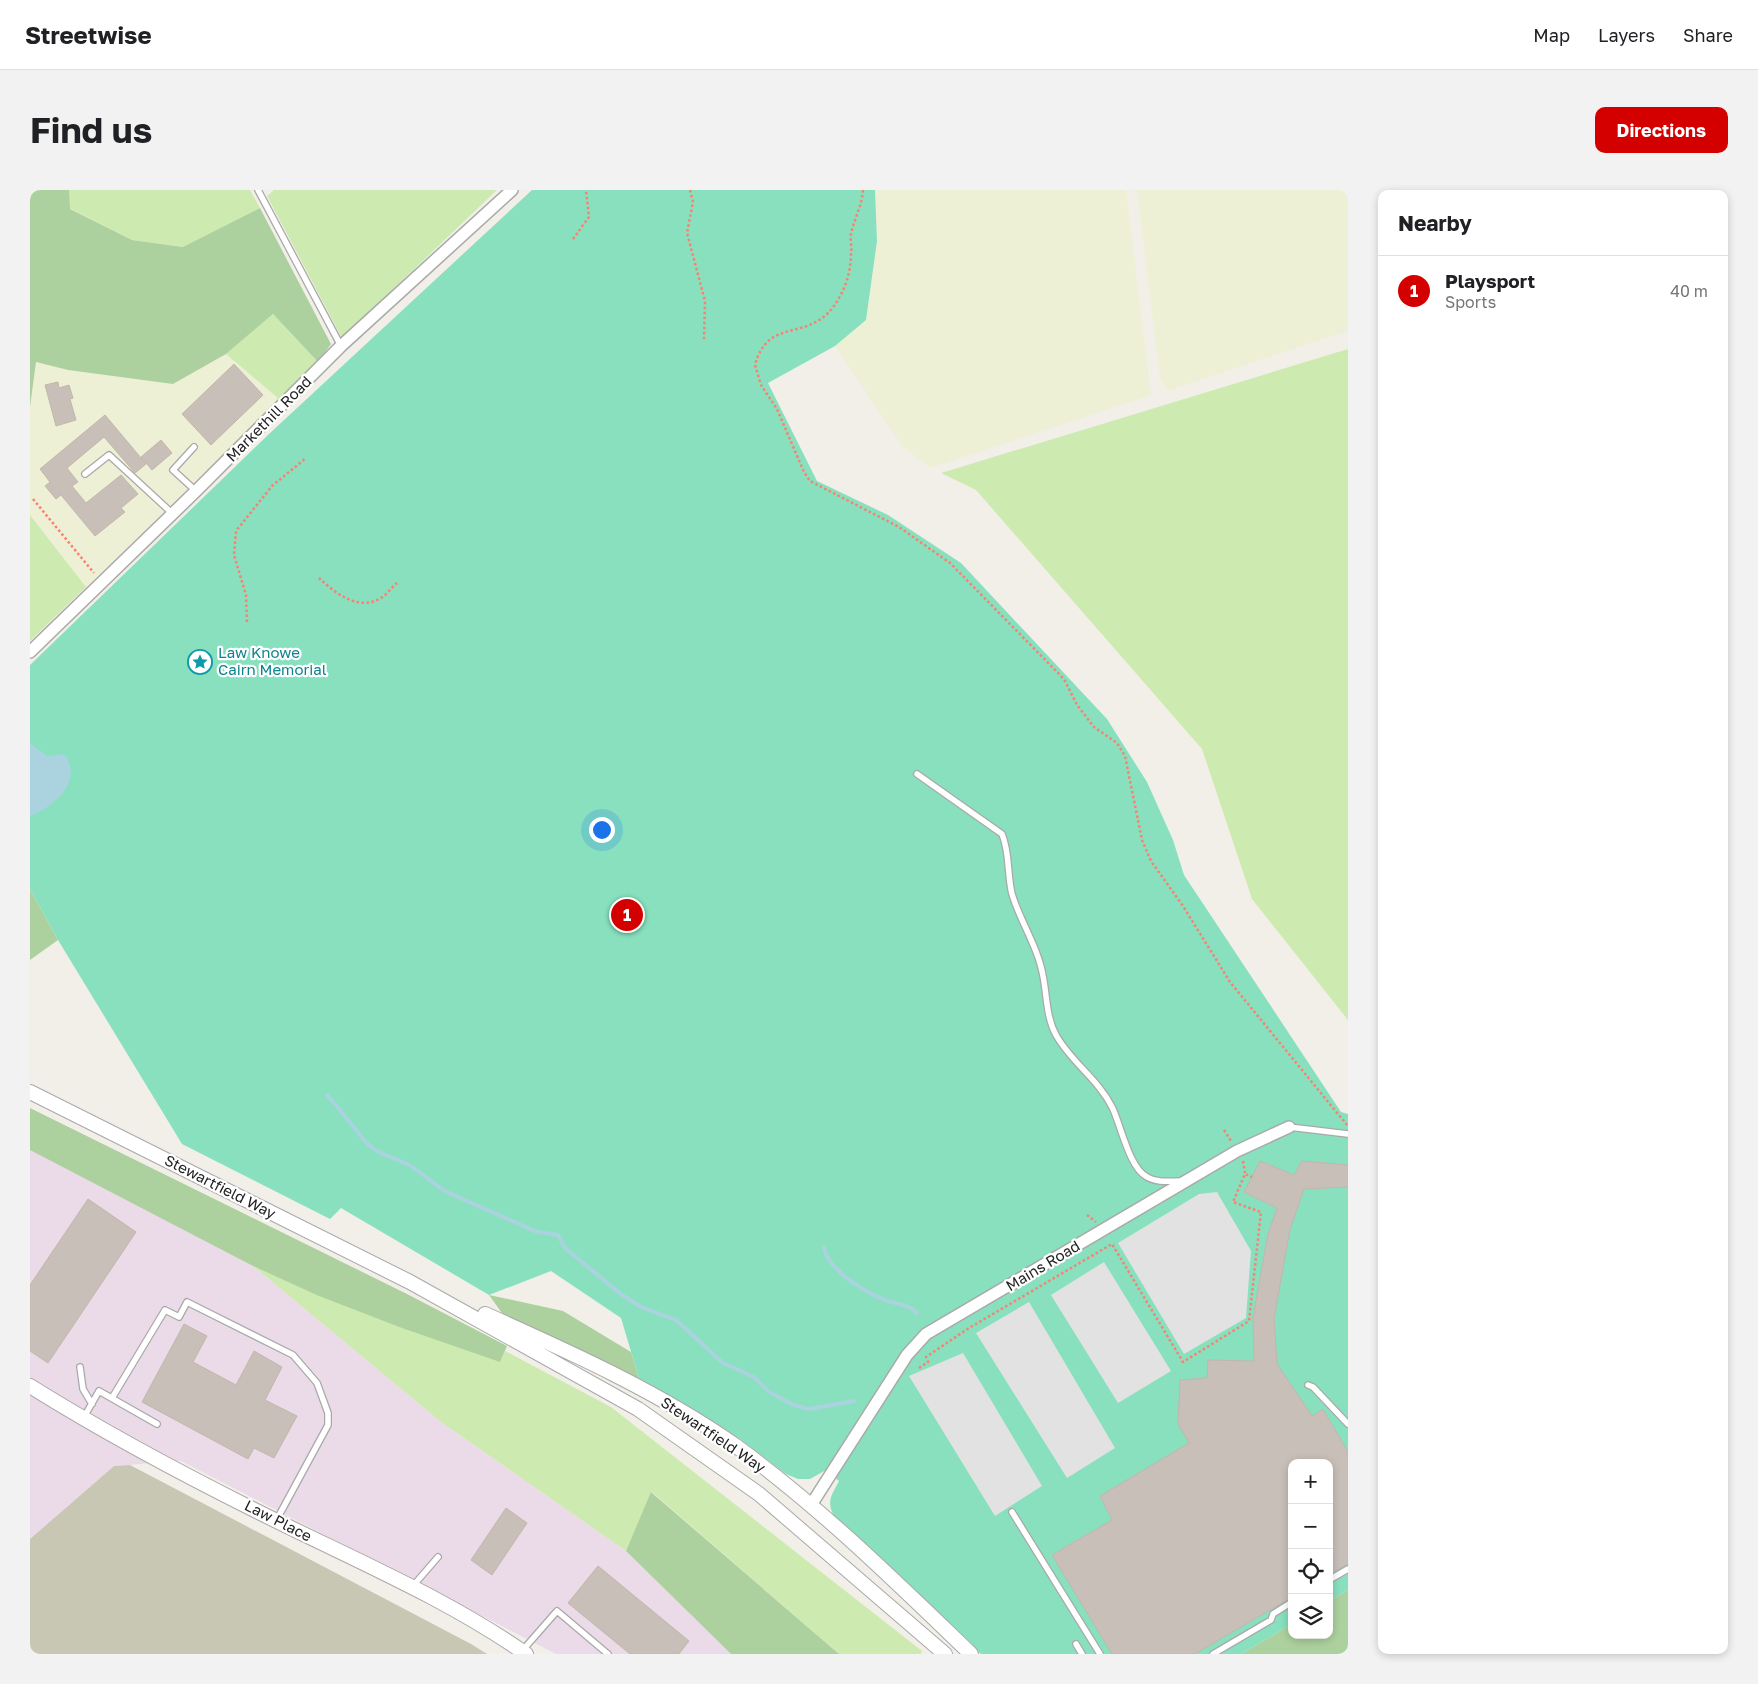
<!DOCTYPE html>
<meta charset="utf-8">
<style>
:root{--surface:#fff;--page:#f2f2f2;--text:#202124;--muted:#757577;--line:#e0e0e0;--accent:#d40000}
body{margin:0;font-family:"Golos Text",sans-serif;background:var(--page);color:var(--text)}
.controls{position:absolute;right:15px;bottom:15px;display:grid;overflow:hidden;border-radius:10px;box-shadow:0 2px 8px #0003}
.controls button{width:45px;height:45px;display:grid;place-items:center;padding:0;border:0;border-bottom:1px solid var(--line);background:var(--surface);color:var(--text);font:25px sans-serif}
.you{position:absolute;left:571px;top:639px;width:18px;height:18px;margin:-12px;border:4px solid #fff;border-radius:50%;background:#1a73e8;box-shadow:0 0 0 8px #1a73e833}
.badge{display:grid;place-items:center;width:32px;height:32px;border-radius:50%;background:var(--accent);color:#fff;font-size:16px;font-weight:700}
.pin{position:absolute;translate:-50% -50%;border:2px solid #fff;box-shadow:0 1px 5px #0006}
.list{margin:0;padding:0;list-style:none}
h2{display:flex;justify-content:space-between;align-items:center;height:65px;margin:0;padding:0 20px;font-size:21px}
h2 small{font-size:16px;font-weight:400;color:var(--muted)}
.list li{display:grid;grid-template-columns:32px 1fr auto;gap:15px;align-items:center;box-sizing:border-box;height:70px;padding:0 20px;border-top:1px solid var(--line)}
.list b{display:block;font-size:19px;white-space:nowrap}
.list p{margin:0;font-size:16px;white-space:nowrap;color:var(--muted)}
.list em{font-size:16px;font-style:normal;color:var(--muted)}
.icon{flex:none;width:28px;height:28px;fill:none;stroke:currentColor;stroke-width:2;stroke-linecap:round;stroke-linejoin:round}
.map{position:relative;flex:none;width:1318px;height:1464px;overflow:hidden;border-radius:10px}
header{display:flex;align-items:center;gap:30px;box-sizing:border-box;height:70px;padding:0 25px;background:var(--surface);border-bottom:1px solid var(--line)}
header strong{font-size:24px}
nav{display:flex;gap:28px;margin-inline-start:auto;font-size:18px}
.intro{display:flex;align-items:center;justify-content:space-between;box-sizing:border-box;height:120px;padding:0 30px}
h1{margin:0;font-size:35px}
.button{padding:12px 22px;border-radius:10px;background:var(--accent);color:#fff;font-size:18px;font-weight:700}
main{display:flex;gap:30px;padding:0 30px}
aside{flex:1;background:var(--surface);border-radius:10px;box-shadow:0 2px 8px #0003}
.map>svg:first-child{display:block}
</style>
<header>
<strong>Streetwise</strong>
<nav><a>Map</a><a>Layers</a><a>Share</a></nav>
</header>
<div class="intro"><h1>Find us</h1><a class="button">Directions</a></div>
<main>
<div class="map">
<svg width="1318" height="1464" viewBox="0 0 1318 1464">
<rect width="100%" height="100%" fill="#f2efe9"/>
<path fill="#ebdbe8" d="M 0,956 L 223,1076 L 411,1232 L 596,1361 L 701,1464 L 526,1464 L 151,1271 L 84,1276 L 0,1349 Z"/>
<path fill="#c7c7b4" d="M 100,1275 L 441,1454 L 457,1464 L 0,1464 L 0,1349 L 84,1276 Z"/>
<path fill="#eef0d5" d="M 845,0 L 1096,0 L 1121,205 L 900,278 L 872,256 L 805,156 L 836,130 L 847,51 Z
M 1107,0 L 1318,0 L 1318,141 L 1138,201 L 1130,189 Z
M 196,164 L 250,210 L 56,397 L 0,325 L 0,217 L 6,172 L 38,180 L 143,194 Z"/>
<path fill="#cdebb0" d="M 39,0 L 220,0 L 230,18 L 154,57 L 102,50 L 39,18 Z
M 244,0 L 467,0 L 312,148 L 237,6 Z
M 243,124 L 288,172 L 250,210 L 196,164 Z
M 1318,159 L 1318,830 L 1222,709 L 1172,559 L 946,300 L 911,283 Z
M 0,325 L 56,397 L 0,451 Z
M 223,1076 C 304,1112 386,1143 470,1171 L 475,1161 L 581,1217 L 892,1461 L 891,1464 L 809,1464 L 622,1302 L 596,1361 L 411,1232 Z"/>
<path fill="#add19e" d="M 0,0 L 39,0 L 40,19 L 102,50 L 153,57 L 230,18 L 301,154 L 288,172 L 243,124 L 196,164 L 143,194 L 38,180 L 6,172 L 0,217 Z
M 0,699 L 28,750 L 0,770 Z
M 0,918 L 377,1104 L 477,1156 L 470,1172 L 372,1138 L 289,1106 L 223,1076 L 0,960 Z
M 459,1105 L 533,1121 L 601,1162 L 610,1192 L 474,1126 Z
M 621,1302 L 809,1464 L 701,1464 L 596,1361 Z
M 1318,1400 L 1318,1464 L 1211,1464 L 1262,1434 L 1262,1445 L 1299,1445 L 1299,1411 Z"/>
<path fill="#88e0be" d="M 502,0 L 845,0 L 847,51 L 836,130 L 805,156 L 738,193 L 787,291 L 858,325 L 931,373 L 1077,529 L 1117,592 L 1143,650 L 1154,685 L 1311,922 L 1318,924 L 1318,1400 L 1299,1411 L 1299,1273 L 1262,1273 L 1262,1434 L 1211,1464 L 951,1464 L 806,1330 C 796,1312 800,1308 809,1291 L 796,1280 L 780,1289 L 768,1289 L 756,1284 L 710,1249 L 610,1192 L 591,1128 L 521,1081 L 459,1105 L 311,1018 L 300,1029 L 152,954 L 28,750 L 0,699 L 0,475 L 239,244 Z"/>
<path fill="#e2e2e2" d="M 1187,1002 L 1221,1061 L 1216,1128 L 1154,1164 L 1088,1053 L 1169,1004 Z
M 1074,1072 L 1141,1181 L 1088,1213 L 1021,1105 Z
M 999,1112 L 1085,1258 L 1037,1288 L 946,1143 Z
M 933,1163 L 1012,1296 L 965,1326 L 879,1186 Z"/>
<path fill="#aad3df" d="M 0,553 L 17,566 L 33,564 L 36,566 C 52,593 24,617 0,626 Z"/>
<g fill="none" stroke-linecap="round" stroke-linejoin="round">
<path stroke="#aad3df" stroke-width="4" d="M 297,905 C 310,919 322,935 334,950 C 346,964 362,967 377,974 C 393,982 404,996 419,1003 L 507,1042 L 528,1045 L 535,1058 L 592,1105 L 611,1117 L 646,1130 L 693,1173 L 724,1187 L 739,1202 L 764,1215 L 779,1219 L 824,1211
M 794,1058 C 799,1081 835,1102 855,1110 C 867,1114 878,1114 887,1123"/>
</g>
<path fill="#c7bfb8" stroke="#c4b6ab" d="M 204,174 L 233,205 L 181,255 L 152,224 Z
M 28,192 L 29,198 L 39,195 L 43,208 L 40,209 L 46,230 L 26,236 L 15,195 Z
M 75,225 L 116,274 L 105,283 L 74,247 L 37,278 L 48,292 L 42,296 L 56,313 L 91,285 L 108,304 L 91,318 L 95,322 L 65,346 L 31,305 L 26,309 L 15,296 L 20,292 L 10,279 Z
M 131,250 L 142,263 L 122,280 L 111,267 Z
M 1230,971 L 1264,985 L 1272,971 L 1318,975 L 1318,997 L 1274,999 L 1260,1039 L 1244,1129 L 1247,1174 L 1282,1226 L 1293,1219 L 1318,1262 L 1318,1374 L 1299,1384 L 1299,1273 L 1262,1273 L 1262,1407 L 1165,1464 L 1082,1464 L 1022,1365 L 1082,1330 L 1070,1306 L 1159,1253 L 1148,1234 L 1150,1190 L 1177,1188 L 1178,1170 L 1224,1171 L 1223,1127 L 1238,1044 L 1247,1018 L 1214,1002 Z
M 58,1009 L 106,1042 L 18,1173 L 0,1161 L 0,1095 Z
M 154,1134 L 177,1146 L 163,1172 L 206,1195 L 224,1161 L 252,1177 L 235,1210 L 267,1226 L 244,1268 L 224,1258 L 218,1269 L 112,1212 Z
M 476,1318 L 497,1333 L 462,1385 L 441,1370 Z
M 568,1376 L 659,1451 L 649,1464 L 600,1464 L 538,1413 Z"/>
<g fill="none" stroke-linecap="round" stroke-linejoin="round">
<defs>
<path id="service" d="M 228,0 L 311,156
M 164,257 L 143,280 L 166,301
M 55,284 L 79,265 L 143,324
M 887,584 L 972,644 C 980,663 977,684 982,704 C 990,731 1008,757 1013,786 C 1017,805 1016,827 1026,845 C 1041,872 1068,889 1082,917 C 1091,935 1099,978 1117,987 C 1127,993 1140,991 1151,991
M 1259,937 L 1318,944
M 50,1177 L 53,1199 L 62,1214
M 1278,1195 L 1283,1197 L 1318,1234
M 82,1208 L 135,1120 L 149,1127 L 157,1112 L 263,1165 L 287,1193 L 298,1223 L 298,1235 L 246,1331
M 54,1227 L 69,1201 L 127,1234
M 982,1322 L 1070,1464
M 1299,1390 L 1318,1379
M 382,1397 L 408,1367
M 1046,1454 L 1052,1464
M 492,1461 L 527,1421 L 578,1464
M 1183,1464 L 1241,1430 L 1243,1424 L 1262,1412"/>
<path id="minor" d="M 0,462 L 166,301 L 311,156 L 482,0
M 781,1315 L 877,1165 L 896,1144 L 1207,961 L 1259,937"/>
<path id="tertiary" d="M 0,902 L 380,1092 L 608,1219 L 729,1304 L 915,1464
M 455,1124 C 540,1162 629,1202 706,1256 C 790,1317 866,1392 941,1464
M 0,1196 C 83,1248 171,1294 259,1337 C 339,1376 423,1413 496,1464"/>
</defs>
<use href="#service" stroke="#a9a9a9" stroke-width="8"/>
<use href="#minor" stroke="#a9a9a9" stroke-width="14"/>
<use href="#tertiary" stroke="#a9a9a9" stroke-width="16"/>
<path stroke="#fa8072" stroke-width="2.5" stroke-dasharray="2.5 2.5" stroke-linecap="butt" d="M 660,0 L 663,12 L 657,43 L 675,111 L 674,149
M 833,0 C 832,16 824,29 821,44 C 820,50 822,57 821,63 C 821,85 813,107 798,123 C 772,149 737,130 725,175 L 731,195 L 747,219 L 774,282 L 780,291 L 869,337 L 920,373 L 1034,489 L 1047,515 L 1064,537 L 1087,553 L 1095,566 L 1112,650 L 1121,671 L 1153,716 L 1200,792 L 1317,935
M 543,49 L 559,27 L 556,0
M 3,309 L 64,383
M 289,388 C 304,402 327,421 349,409 C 356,406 361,398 367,393
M 217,432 L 216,405 L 204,365 L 206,341 L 242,296 L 276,268
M 1194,940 L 1201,951
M 1213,971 L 1215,983
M 1057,1025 L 1066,1032
M 889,1178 L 898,1172 L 896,1167 L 939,1138 L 1082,1054 L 1153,1172 L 1219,1131 L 1231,1022 L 1203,1012 L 1215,984 L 1222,987"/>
<use href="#service" stroke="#fff" stroke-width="5.5"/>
<use href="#minor" stroke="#fff" stroke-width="11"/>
<use href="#tertiary" stroke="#fff" stroke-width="14"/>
</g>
<defs>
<symbol id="sight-ring" viewBox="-11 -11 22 22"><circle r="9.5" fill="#fff" stroke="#0f9aa8" stroke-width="1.5"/><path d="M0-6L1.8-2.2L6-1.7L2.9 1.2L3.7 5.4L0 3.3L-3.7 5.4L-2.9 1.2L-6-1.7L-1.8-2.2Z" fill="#0f9aa8"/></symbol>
</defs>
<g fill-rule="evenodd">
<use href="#sight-ring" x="156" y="458" width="28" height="28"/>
</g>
<g text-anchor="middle" stroke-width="4.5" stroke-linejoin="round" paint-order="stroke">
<g font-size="15" fill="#222" stroke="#fff">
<text transform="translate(239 229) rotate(-45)" y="5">Markethill Road</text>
<text transform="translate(190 997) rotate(27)" y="5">Stewartfield Way</text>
<text transform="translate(1013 1076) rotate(-31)" y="5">Mains Road</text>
<text transform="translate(683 1245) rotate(34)" y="5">Stewartfield Way</text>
<text transform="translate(248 1331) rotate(27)" y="5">Law Place</text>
</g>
<g font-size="15" fill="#0d838f" stroke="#fff" text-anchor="start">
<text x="188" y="468">Law Knowe<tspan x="188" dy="17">Cairn Memorial</tspan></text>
</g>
</g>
</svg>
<div class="controls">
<button>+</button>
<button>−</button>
<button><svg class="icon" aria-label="locate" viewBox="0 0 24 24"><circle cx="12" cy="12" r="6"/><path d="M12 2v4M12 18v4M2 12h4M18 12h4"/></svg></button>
<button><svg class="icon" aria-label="layers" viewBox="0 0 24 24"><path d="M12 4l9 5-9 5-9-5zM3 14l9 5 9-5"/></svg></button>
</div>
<div class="you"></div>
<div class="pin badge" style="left:597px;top:725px">1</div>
</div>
<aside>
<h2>Nearby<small></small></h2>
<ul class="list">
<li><span class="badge">1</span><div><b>Playsport</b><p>Sports</p></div><em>40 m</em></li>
</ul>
</aside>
</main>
